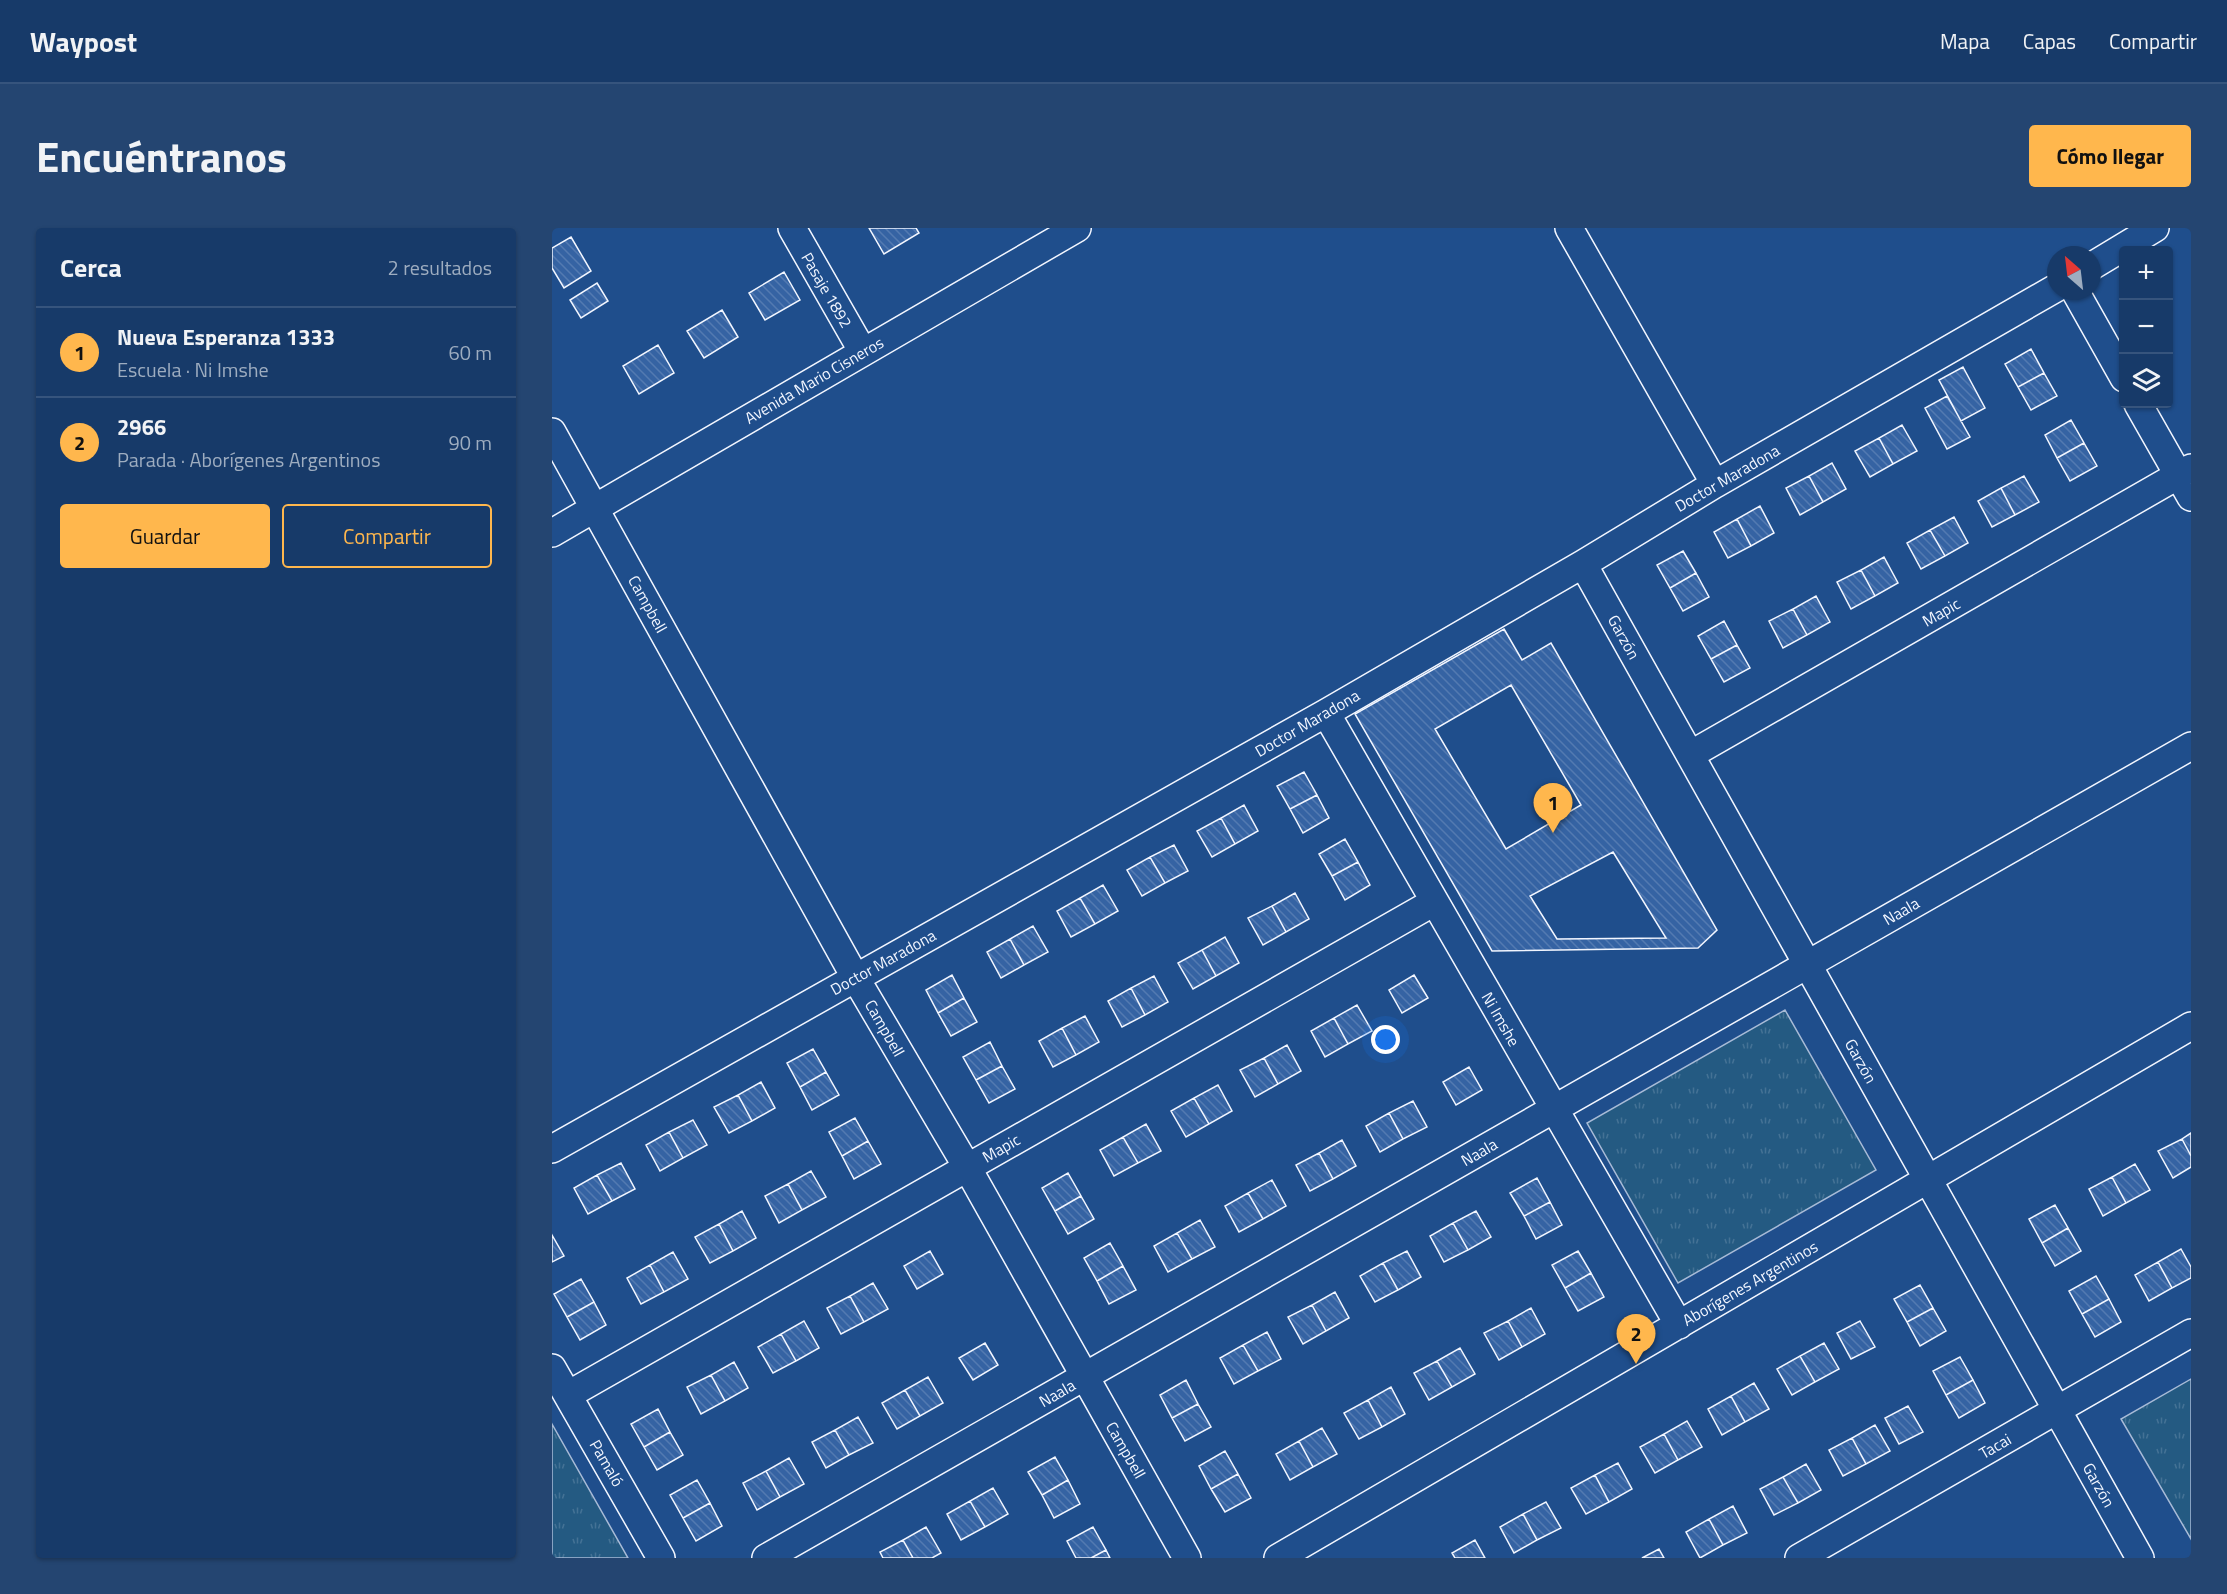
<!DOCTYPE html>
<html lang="es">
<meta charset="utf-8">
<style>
:root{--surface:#173a69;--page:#244571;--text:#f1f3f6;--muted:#9eadc0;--line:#36547d;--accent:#ffb74d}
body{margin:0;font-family:"Titillium Web",sans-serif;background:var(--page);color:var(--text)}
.controls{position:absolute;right:18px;top:18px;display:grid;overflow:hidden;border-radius:6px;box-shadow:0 2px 4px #0004}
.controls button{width:54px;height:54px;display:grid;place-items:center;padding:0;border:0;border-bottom:2px solid var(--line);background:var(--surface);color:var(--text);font:30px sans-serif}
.compass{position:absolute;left:1495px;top:18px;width:54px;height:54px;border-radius:50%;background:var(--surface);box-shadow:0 2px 4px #0004;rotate:332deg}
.you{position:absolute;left:834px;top:812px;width:21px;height:21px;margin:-15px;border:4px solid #fff;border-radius:50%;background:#1a73e8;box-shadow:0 0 0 9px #1a73e833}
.badge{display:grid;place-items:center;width:39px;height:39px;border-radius:50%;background:var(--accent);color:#111;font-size:20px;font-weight:700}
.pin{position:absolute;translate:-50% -50px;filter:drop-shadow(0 2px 3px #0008)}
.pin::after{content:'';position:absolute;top:32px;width:21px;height:18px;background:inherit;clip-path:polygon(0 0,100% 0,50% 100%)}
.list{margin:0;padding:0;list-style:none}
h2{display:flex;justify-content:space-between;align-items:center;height:78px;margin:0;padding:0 24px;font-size:26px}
h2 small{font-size:20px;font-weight:400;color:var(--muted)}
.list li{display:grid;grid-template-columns:39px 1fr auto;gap:18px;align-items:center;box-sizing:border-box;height:90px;padding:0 24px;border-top:2px solid var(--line)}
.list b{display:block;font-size:22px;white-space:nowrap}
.list p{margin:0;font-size:20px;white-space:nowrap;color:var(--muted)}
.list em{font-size:20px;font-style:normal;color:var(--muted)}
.actions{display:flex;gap:12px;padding:18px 24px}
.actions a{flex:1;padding:14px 0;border:2px solid var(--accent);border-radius:6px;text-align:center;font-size:21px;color:var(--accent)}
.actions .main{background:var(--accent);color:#111}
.icon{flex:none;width:33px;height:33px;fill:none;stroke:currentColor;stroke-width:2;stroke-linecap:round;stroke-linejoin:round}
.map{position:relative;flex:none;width:1639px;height:1330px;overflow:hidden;border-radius:6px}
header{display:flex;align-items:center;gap:36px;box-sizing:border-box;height:84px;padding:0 30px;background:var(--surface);border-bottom:2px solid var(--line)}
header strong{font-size:28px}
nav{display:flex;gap:33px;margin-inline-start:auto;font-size:21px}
.intro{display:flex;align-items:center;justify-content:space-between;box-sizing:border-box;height:144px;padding:0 36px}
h1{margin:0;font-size:42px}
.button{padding:15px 27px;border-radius:6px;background:var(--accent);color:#111;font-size:21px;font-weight:700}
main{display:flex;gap:36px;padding:0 36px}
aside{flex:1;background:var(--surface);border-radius:6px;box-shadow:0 2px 4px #0004}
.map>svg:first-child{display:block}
</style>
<header>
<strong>Waypost</strong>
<nav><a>Mapa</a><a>Capas</a><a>Compartir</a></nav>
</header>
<div class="intro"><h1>Encuéntranos</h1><a class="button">Cómo llegar</a></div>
<main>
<aside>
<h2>Cerca<small>2 resultados</small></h2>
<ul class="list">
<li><span class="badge">1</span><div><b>Nueva Esperanza 1333</b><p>Escuela · Ni Imshe</p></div><em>60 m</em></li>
<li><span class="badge">2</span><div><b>2966</b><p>Parada · Aborígenes Argentinos</p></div><em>90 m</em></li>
</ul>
<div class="actions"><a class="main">Guardar</a><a>Compartir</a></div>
</aside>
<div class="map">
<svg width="1639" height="1330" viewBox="0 0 1639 1330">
<defs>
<pattern id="park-tufts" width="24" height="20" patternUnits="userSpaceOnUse" patternTransform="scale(1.5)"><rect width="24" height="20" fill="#245a82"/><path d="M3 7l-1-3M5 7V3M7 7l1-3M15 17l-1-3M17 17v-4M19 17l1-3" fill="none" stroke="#447295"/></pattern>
<pattern id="building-back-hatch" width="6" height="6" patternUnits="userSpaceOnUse" patternTransform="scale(1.5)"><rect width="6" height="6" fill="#3563a3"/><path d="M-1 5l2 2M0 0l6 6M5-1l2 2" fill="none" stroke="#537ab1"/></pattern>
</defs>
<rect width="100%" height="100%" fill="#1f4e8c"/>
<path fill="url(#park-tufts)" stroke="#a8bbd7" stroke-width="1.5" d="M 1233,782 L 1324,942 L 1126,1055 L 1035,895 Z
M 1639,1151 L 1639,1311 L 1569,1191 Z
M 0,1196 L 76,1330 L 0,1330 Z"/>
<path fill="url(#building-back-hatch)" stroke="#f2f6ff" stroke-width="1.5" fill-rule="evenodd" d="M 317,0 L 364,0 L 367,5 L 332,26 Z
M 19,9 L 39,43 L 12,60 L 0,40 L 0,20 Z
M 232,44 L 248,72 L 213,92 L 197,65 Z
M 45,55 L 56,73 L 29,90 L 18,72 Z
M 170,82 L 186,109 L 152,130 L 135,103 Z
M 106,117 L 122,145 L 87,166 L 71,138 Z
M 1479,121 L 1492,145 L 1466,159 L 1453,136 Z
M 1411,139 L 1433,180 L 1409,193 L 1387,152 Z
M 1492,145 L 1505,168 L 1479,182 L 1466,159 Z
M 1395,168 L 1418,209 L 1395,221 L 1373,180 Z
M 1519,192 L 1532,215 L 1505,230 L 1493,207 Z
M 1350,197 L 1365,223 L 1341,236 L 1327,210 Z
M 1327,210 L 1341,236 L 1318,249 L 1303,223 Z
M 1532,215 L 1545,238 L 1518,253 L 1505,230 Z
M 1280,235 L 1294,261 L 1271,274 L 1257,248 Z
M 1257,248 L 1271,274 L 1248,287 L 1234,260 Z
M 1472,248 L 1487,274 L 1463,287 L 1449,260 Z
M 1449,260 L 1463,287 L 1440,299 L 1426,273 Z
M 1208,278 L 1222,305 L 1199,318 L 1185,291 Z
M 1402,289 L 1416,315 L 1393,328 L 1378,302 Z
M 1185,291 L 1199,318 L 1176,330 L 1162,304 Z
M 1378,302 L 1393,328 L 1369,341 L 1355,315 Z
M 1131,323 L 1144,345 L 1118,360 L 1105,337 Z
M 1332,329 L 1346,355 L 1323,368 L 1309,342 Z
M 1309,342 L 1323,368 L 1299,381 L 1285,354 Z
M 1144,345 L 1157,369 L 1131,383 L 1118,360 Z
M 1264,368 L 1278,394 L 1255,407 L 1241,381 Z
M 1241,381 L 1255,407 L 1231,420 L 1217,393 Z
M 1172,393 L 1185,417 L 1159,431 L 1146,408 Z
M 952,401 L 970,432 L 999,415 L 1165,702 L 1146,720 L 940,723 L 803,486 ZM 959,457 L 1029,577 L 954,621 L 883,501 ZM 1061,624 L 1114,710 L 1005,711 L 978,668 Z
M 1185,417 L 1198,440 L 1172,454 L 1159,431 Z
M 752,544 L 765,567 L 738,581 L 725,558 Z
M 765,567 L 777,590 L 751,605 L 738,581 Z
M 692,577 L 706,603 L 683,616 L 669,590 Z
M 669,590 L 683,616 L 660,629 L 645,603 Z
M 793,611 L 806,634 L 780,648 L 767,626 Z
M 622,617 L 636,643 L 613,655 L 598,629 Z
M 598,629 L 613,655 L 590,668 L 575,642 Z
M 806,634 L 818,657 L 793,672 L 780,648 Z
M 551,657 L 566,683 L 543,696 L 528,670 Z
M 743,665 L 757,691 L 734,704 L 720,678 Z
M 528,670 L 543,696 L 519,709 L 505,683 Z
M 720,678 L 734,704 L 711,717 L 696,690 Z
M 481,698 L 496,724 L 472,737 L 458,711 Z
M 673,709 L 687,735 L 664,748 L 650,722 Z
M 458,711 L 472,737 L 449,750 L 435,724 Z
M 650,722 L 664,748 L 641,761 L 626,735 Z
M 400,747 L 412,770 L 386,785 L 374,762 Z
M 862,747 L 876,770 L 850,785 L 837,762 Z
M 602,748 L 616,774 L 593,787 L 579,760 Z
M 579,760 L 593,787 L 570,799 L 556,773 Z
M 412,770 L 425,794 L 399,808 L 386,785 Z
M 805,777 L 820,803 L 796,816 L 782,790 Z
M 533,788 L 547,814 L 524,827 L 510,800 Z
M 782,790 L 796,816 L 773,829 L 759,803 Z
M 510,800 L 524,827 L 501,839 L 487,813 Z
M 438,814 L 450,838 L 424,852 L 411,829 Z
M 735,817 L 749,843 L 726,856 L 712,830 Z
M 261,821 L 274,844 L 248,859 L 235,835 Z
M 712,830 L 726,856 L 703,869 L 688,842 Z
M 450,838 L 463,861 L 437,875 L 424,852 Z
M 917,839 L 930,862 L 904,877 L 891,854 Z
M 274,844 L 287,867 L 260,882 L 248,859 Z
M 209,854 L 223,880 L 200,893 L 186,867 Z
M 666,857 L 680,883 L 657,896 L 642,870 Z
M 186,867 L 200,893 L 177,905 L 162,879 Z
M 642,870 L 657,896 L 634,909 L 619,883 Z
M 861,873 L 875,899 L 851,911 L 837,885 Z
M 837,885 L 851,911 L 828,924 L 814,898 Z
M 303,890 L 316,913 L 290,928 L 277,904 Z
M 141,892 L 155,917 L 131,930 L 117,904 Z
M 594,896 L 609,923 L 586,935 L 571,909 Z
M 117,904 L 131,930 L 108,943 L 94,917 Z
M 1639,905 L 1639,928 L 1630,911 Z
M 571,909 L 586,935 L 562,948 L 548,922 Z
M 1630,911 L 1639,928 L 1639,939 L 1621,950 L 1606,923 Z
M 790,912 L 804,938 L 781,951 L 767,925 Z
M 316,913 L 329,936 L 302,951 L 290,928 Z
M 767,925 L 781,951 L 758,963 L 744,937 Z
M 69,935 L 83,961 L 60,973 L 45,947 Z
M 1583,936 L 1598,962 L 1574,975 L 1560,949 Z
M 259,943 L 274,969 L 250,982 L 236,956 Z
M 516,945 L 529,968 L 503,983 L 490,960 Z
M 45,947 L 60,973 L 36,986 L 22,960 Z
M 1560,949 L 1574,975 L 1551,988 L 1537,961 Z
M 985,950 L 998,974 L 972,988 L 958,965 Z
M 720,952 L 734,978 L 711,991 L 696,965 Z
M 236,956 L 250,982 L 227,995 L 213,968 Z
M 696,965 L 711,991 L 687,1004 L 673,978 Z
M 529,968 L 542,991 L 516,1006 L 503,983 Z
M 998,974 L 1010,997 L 984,1011 L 972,988 Z
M 1503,977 L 1516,1000 L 1490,1015 L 1477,991 Z
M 190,983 L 204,1010 L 181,1023 L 167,996 Z
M 924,983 L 939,1009 L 916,1022 L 901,995 Z
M 648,992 L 663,1019 L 640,1031 L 625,1005 Z
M 901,995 L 916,1022 L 892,1034 L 878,1008 Z
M 167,996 L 181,1023 L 158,1035 L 143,1009 Z
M 1516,1000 L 1529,1023 L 1503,1038 L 1490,1015 Z
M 625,1005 L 640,1031 L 616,1044 L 602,1018 Z
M 0,1007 L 12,1028 L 0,1034 Z
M 558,1015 L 571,1038 L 545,1053 L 532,1030 Z
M 1629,1021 L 1639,1039 L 1639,1050 L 1620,1060 L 1606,1034 Z
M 378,1023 L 391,1046 L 365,1061 L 352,1038 Z
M 855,1023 L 869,1049 L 846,1062 L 831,1035 Z
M 1026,1023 L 1039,1045 L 1013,1060 L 1000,1037 Z
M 121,1024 L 136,1051 L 112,1064 L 98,1037 Z
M 1606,1034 L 1620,1060 L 1597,1073 L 1583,1047 Z
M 831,1035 L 846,1062 L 823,1074 L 808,1048 Z
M 98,1037 L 112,1064 L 89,1076 L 75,1050 Z
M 571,1038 L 584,1062 L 557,1076 L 545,1053 Z
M 1039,1045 L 1052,1069 L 1026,1083 L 1013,1060 Z
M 1544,1048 L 1557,1071 L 1530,1086 L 1517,1063 Z
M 29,1051 L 42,1074 L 15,1089 L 2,1066 Z
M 321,1055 L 336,1081 L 312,1094 L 298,1068 Z
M 1368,1057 L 1381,1080 L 1355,1094 L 1342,1071 Z
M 783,1064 L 797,1090 L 774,1103 L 760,1077 Z
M 298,1068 L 312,1094 L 289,1106 L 275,1080 Z
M 1557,1071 L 1569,1094 L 1543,1109 L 1530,1086 Z
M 42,1074 L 54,1097 L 28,1112 L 15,1089 Z
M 760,1077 L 774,1103 L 751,1116 L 736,1089 Z
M 979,1080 L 993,1106 L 970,1119 L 956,1093 Z
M 1381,1080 L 1394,1103 L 1368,1118 L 1355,1094 Z
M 252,1093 L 267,1120 L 244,1133 L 229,1106 Z
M 956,1093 L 970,1119 L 947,1132 L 932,1105 Z
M 1308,1093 L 1323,1119 L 1299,1131 L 1285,1105 Z
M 715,1104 L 729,1131 L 706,1143 L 691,1117 Z
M 229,1106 L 244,1133 L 221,1145 L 206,1119 Z
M 433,1115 L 446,1137 L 421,1152 L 407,1130 Z
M 1272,1115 L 1287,1141 L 1263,1154 L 1248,1128 Z
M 691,1117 L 706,1143 L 682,1156 L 668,1130 Z
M 908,1120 L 923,1146 L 900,1159 L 885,1133 Z
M 1248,1128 L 1263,1154 L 1240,1167 L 1225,1141 Z
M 1408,1129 L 1421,1152 L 1394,1167 L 1381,1143 Z
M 885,1133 L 900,1159 L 877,1172 L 862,1145 Z
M 182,1134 L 196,1160 L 173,1173 L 159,1147 Z
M 159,1147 L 173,1173 L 149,1186 L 135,1159 Z
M 376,1149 L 391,1175 L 368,1188 L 353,1162 Z
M 634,1152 L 646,1176 L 620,1190 L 608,1167 Z
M 1421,1152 L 1433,1175 L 1407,1190 L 1394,1167 Z
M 1202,1155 L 1217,1181 L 1193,1194 L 1179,1168 Z
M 839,1159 L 853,1186 L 830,1199 L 816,1172 Z
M 353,1162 L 368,1188 L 345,1201 L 330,1175 Z
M 1179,1168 L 1193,1194 L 1170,1207 L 1156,1181 Z
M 816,1172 L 830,1199 L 807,1211 L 792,1185 Z
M 646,1176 L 659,1199 L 633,1213 L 620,1190 Z
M 1356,1178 L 1371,1204 L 1347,1216 L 1333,1190 Z
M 106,1181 L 118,1204 L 92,1219 L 79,1196 Z
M 306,1189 L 321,1215 L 297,1227 L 283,1202 Z
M 1135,1193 L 1150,1219 L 1126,1232 L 1112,1206 Z
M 1323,1197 L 1338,1223 L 1314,1236 L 1300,1210 Z
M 770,1200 L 785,1226 L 761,1239 L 747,1213 Z
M 283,1202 L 297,1227 L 274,1240 L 260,1214 Z
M 118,1204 L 131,1227 L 105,1242 L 92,1219 Z
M 1112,1206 L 1126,1232 L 1103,1245 L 1088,1219 Z
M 1300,1210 L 1314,1236 L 1291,1248 L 1277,1222 Z
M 747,1213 L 761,1239 L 738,1252 L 724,1226 Z
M 673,1223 L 686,1246 L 659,1261 L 647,1238 Z
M 503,1229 L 516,1252 L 490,1267 L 476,1244 Z
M 237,1230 L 252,1256 L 228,1269 L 214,1243 Z
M 1066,1235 L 1080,1261 L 1057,1274 L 1043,1247 Z
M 1254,1236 L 1269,1262 L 1246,1275 L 1231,1249 Z
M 214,1243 L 228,1269 L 205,1282 L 191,1255 Z
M 686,1246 L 699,1270 L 673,1284 L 659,1261 Z
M 1043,1247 L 1057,1274 L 1034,1286 L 1019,1260 Z
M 1231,1249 L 1246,1275 L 1222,1287 L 1208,1261 Z
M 145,1252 L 158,1275 L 131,1290 L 118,1267 Z
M 516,1252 L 528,1276 L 502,1290 L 490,1267 Z
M 441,1260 L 456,1286 L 433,1299 L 418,1273 Z
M 418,1273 L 433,1299 L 409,1312 L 395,1286 Z
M 994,1274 L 1009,1300 L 985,1312 L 971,1286 Z
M 158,1275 L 170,1298 L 144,1313 L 131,1290 Z
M 1181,1278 L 1195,1305 L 1171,1317 L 1157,1291 Z
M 971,1286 L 985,1312 L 962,1325 L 948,1299 Z
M 1157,1291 L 1171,1317 L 1148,1330 L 1134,1304 Z
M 374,1299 L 389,1325 L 380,1330 L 361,1330 L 351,1312 Z
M 541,1299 L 554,1322 L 539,1330 L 524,1330 L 515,1313 Z
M 351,1312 L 361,1330 L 331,1330 L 328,1324 Z
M 923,1312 L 933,1330 L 903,1330 L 900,1325 Z
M 1107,1321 L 1112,1330 L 1090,1330 Z
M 554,1322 L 558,1330 L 539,1330 Z"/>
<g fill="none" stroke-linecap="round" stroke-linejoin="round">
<defs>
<path id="street" d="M 240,0 L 311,124
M 1017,0 L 1163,256
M 1540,38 L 1603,0
M 1523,63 L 1572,150
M 1586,176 L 1639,269
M 0,204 L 303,749 L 415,939 L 635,1330
M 0,305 L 525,0
M 1031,336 L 1588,1330
M 774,485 L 1127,1097
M 1138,527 L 1639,240
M 0,921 L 774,485 L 1031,336 L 1163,256 L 1504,60
M 0,1140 L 109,1330
M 16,1167 L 882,674
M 214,1330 L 1639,518
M 726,1330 L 1639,798
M 1247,1330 L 1639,1105"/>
</defs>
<use href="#street" stroke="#f2f6ff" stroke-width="30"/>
<use href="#street" stroke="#1f4e8c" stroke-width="27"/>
</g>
<g text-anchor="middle" stroke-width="4.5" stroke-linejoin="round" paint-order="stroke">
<g font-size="16" fill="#f2f6ff" stroke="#1f4e8c">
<text transform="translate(275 62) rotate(60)" y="6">Pasaje 1892</text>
<text transform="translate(262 152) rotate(-30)" y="6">Avenida Mario Cisneros</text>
<text transform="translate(1175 250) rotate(-30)" y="6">Doctor Maradona</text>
<text transform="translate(96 376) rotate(61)" y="6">Campbell</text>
<text transform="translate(1389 384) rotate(-30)" y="6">Mapic</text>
<text transform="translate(1072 409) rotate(61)" y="6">Garzón</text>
<text transform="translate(755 495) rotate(-30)" y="6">Doctor Maradona</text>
<text transform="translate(1349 683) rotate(-30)" y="6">Naala</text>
<text transform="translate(331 734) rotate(-29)" y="6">Doctor Maradona</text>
<text transform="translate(949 791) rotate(60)" y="6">Ni Imshe</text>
<text transform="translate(333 800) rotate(60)" y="6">Campbell</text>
<text transform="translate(1309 833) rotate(61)" y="6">Garzón</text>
<text transform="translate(449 920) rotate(-30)" y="6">Mapic</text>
<text transform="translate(927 924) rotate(-30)" y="6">Naala</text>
<text transform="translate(1198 1055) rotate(-30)" y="6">Aborígenes Argentinos</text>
<text transform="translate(505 1165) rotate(-30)" y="6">Naala</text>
<text transform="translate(1443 1218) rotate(-30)" y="6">Tacai</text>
<text transform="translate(574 1222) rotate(60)" y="6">Campbell</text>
<text transform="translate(55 1235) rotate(60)" y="6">Pamaló</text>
<text transform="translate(1547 1257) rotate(61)" y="6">Garzón</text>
</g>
</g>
</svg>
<div class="controls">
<button>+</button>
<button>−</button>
<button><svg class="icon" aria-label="layers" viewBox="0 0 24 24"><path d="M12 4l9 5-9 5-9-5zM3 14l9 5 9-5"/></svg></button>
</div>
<svg class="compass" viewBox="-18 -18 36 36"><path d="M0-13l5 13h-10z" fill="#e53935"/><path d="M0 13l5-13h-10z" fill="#9eadc0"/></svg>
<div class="you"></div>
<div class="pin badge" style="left:1001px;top:605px">1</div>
<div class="pin badge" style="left:1084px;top:1136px">2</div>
</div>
</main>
